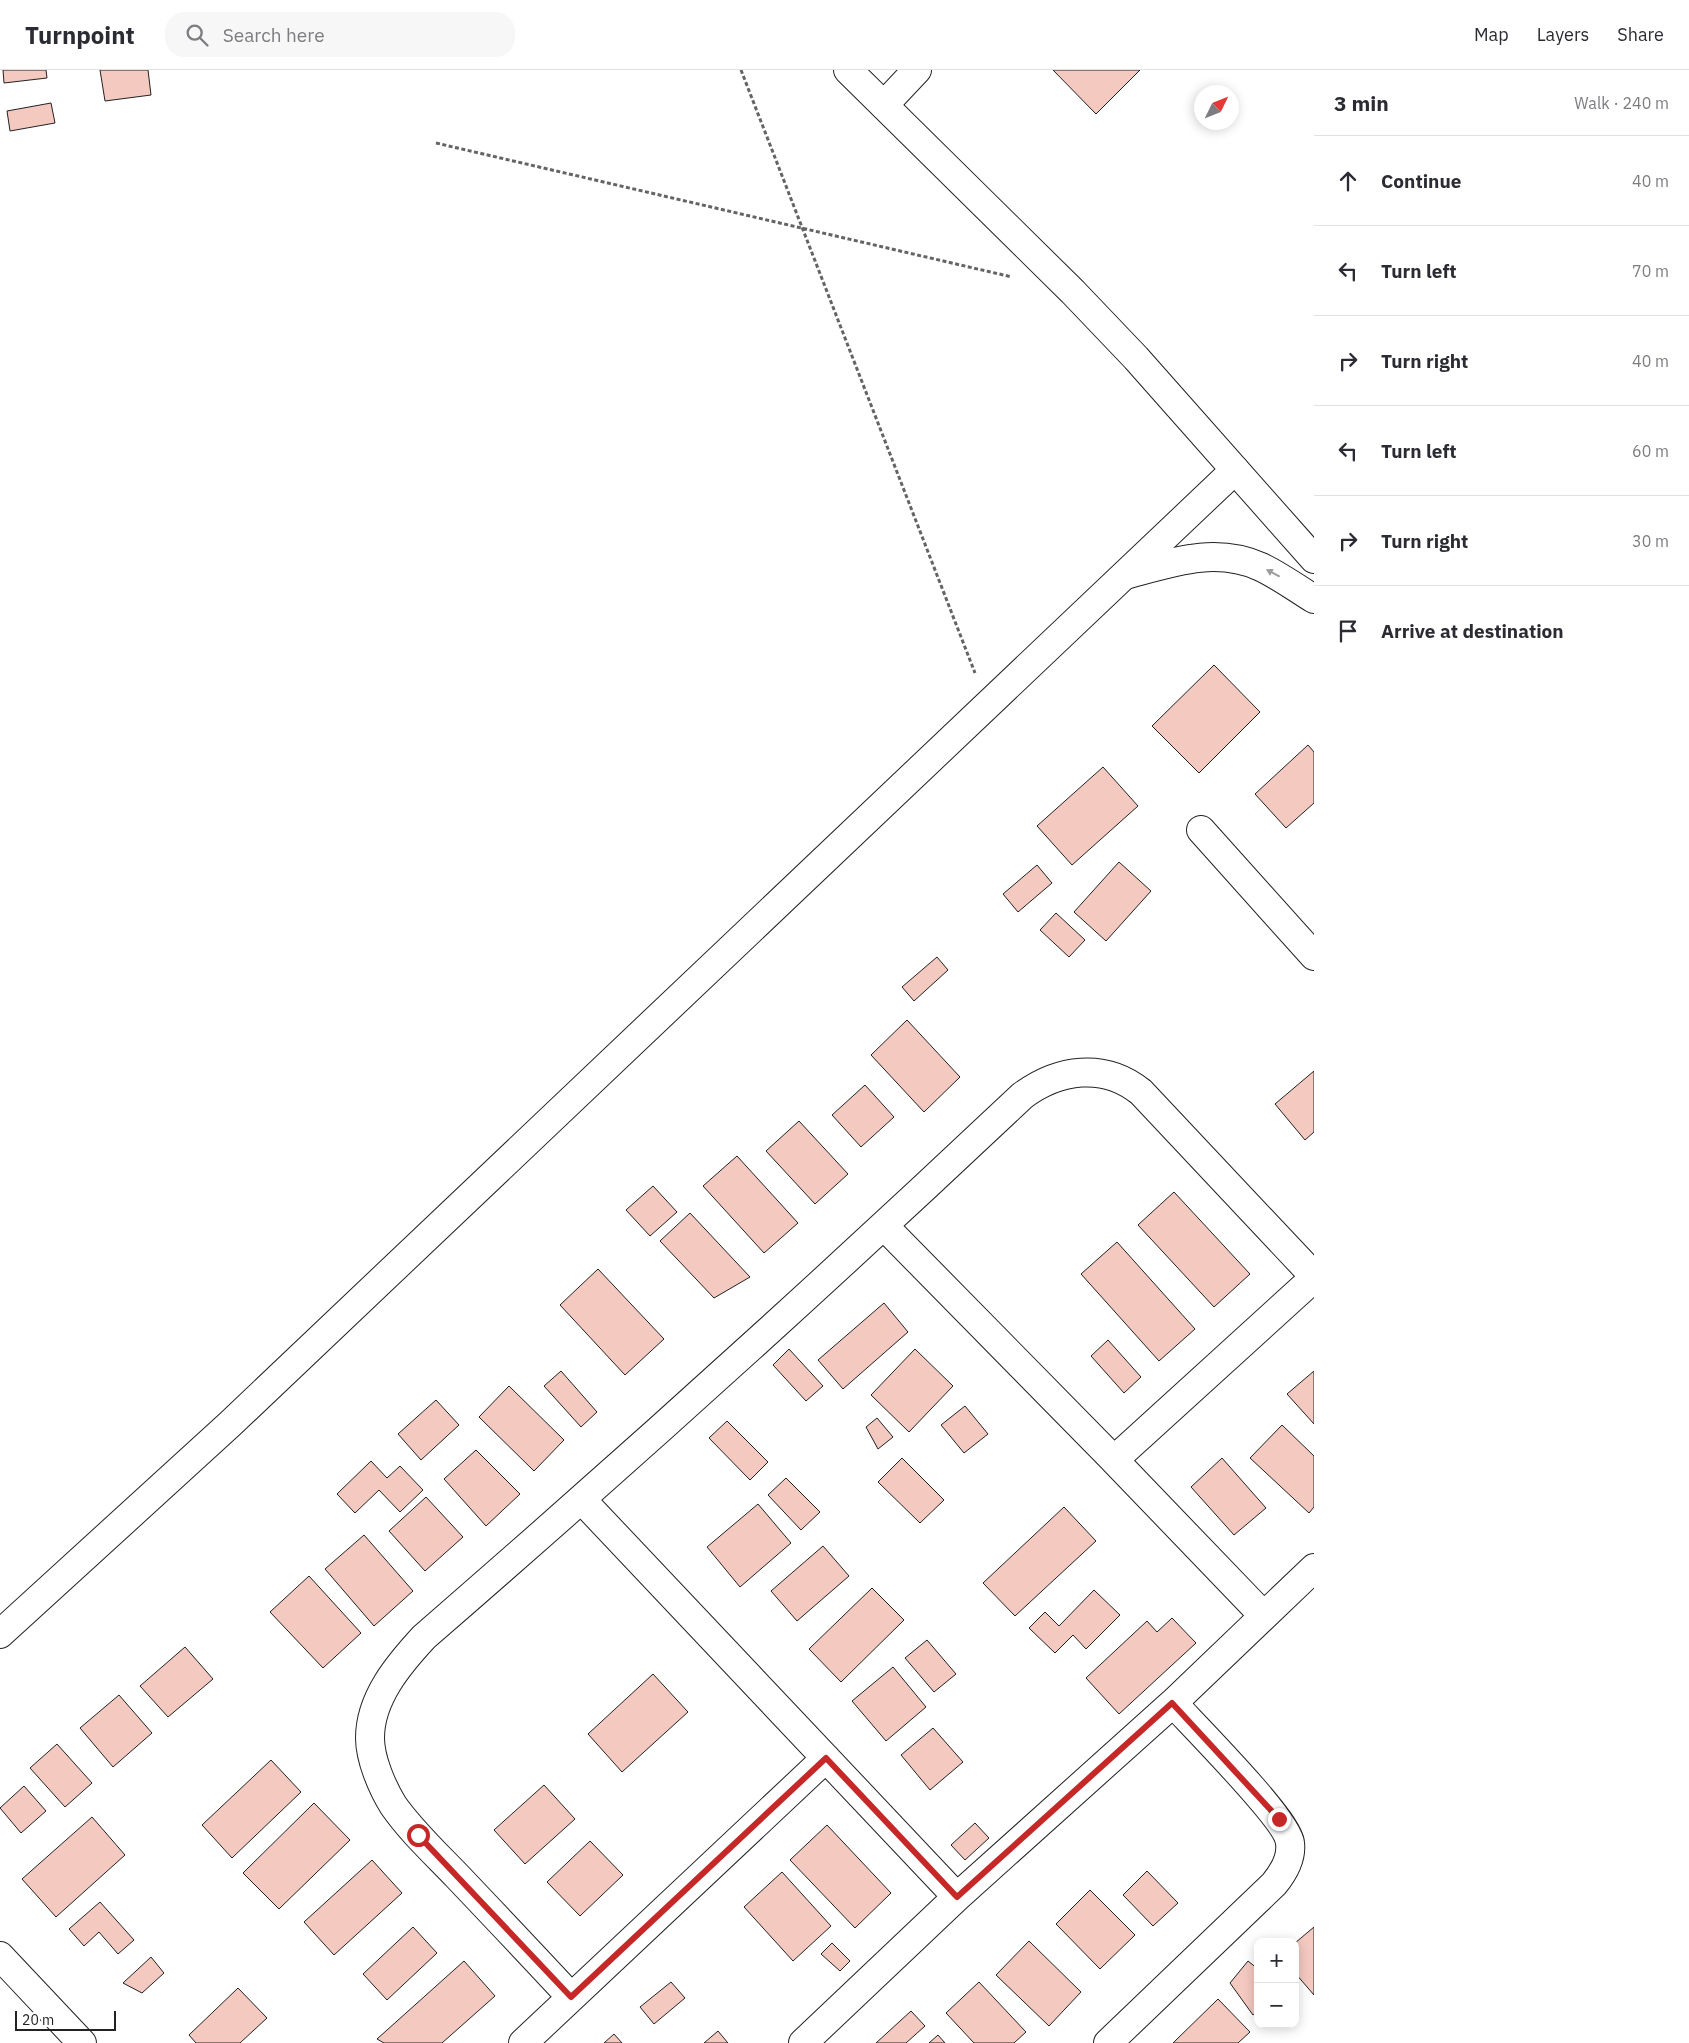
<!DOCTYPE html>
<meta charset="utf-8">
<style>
:root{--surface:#fff;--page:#f7f7f7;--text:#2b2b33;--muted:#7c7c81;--line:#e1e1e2}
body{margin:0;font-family:"IBM Plex Sans",sans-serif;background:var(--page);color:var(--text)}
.controls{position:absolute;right:15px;bottom:15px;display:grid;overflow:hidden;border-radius:10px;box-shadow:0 2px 12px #0003}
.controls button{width:45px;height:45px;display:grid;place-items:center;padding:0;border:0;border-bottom:1px solid var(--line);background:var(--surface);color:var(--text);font:25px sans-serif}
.compass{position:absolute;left:1194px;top:15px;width:45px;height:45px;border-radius:50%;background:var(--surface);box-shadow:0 2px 12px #0003;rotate:47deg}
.scale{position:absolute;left:15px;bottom:12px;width:101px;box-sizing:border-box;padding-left:5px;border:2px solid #222;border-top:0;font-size:14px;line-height:18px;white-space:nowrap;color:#222;-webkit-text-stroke:4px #fff;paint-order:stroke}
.stop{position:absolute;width:15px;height:15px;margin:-11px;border:4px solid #c62828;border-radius:50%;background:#fff}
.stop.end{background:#c62828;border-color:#fff;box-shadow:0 1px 5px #0008}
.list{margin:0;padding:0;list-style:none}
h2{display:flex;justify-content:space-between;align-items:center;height:65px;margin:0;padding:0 20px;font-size:21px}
h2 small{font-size:16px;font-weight:400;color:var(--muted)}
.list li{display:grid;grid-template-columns:32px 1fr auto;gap:15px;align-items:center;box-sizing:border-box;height:90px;padding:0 20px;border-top:1px solid var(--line)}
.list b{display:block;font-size:19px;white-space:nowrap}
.list em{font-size:16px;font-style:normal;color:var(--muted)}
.icon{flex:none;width:28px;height:28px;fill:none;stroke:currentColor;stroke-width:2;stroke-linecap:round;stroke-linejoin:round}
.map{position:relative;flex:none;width:1314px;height:1973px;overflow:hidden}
header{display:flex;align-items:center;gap:30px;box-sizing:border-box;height:70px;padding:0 25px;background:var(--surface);border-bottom:1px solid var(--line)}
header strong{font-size:24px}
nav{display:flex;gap:28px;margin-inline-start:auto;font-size:18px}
.search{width:350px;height:45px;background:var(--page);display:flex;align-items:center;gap:12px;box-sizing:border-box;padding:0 18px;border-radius:20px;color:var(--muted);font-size:19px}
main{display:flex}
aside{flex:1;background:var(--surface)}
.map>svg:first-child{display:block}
</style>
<header>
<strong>Turnpoint</strong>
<div class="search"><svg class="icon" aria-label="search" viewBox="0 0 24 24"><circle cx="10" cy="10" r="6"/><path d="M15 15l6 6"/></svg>Search here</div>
<nav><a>Map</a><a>Layers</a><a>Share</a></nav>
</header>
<main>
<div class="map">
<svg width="1314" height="1973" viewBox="0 0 1314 1973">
<rect width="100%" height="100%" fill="#fff"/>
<path fill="#f3c9c0" stroke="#222" d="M 3,0 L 46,0 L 47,8 L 4,13 Z
M 100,0 L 148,0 L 151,25 L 105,31 Z
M 1053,0 L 1140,0 L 1096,44 Z
M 51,33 L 55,53 L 10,61 L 7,41 Z
M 1214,595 L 1260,642 L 1199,703 L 1152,656 Z
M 1308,675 L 1314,682 L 1314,733 L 1286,758 L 1255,724 Z
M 1103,697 L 1138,736 L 1072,795 L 1037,756 Z
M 1119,792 L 1151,821 L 1106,871 L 1074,842 Z
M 1037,795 L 1052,813 L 1018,842 L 1003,824 Z
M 1056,843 L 1085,870 L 1069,887 L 1040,860 Z
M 937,887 L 948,900 L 914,931 L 902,917 Z
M 907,950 L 960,1007 L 924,1042 L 871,985 Z
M 1314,1001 L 1314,1062 L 1305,1070 L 1275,1034 Z
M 865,1015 L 894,1047 L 861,1077 L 832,1045 Z
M 799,1051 L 848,1104 L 815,1134 L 766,1081 Z
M 737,1086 L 798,1153 L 764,1183 L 703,1116 Z
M 653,1116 L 677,1142 L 650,1166 L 626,1140 Z
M 1174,1122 L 1250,1204 L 1214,1237 L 1138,1155 Z
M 690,1143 L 750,1207 L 714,1228 L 660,1171 Z
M 1117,1172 L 1195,1259 L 1159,1291 L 1081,1204 Z
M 598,1199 L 664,1269 L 625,1305 L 560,1235 Z
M 884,1233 L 908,1262 L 843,1319 L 818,1290 Z
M 1108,1270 L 1141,1307 L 1124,1323 L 1091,1286 Z
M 789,1279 L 823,1316 L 806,1331 L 773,1295 Z
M 915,1279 L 953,1316 L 909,1362 L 871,1325 Z
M 561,1301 L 597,1342 L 581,1357 L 544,1316 Z
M 1314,1301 L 1314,1354 L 1287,1324 Z
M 509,1316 L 564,1370 L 534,1401 L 479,1347 Z
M 436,1330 L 459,1355 L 421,1390 L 398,1364 Z
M 965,1336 L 988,1364 L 964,1383 L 941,1355 Z
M 877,1348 L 893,1367 L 878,1379 L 866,1357 Z
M 727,1351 L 768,1392 L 750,1410 L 709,1368 Z
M 1282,1355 L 1314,1386 L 1314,1437 L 1309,1443 L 1250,1388 Z
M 476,1380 L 520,1424 L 486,1456 L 444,1409 Z
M 902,1388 L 944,1430 L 920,1453 L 878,1412 Z
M 1222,1388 L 1266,1438 L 1234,1465 L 1191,1417 Z
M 371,1391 L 387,1408 L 400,1396 L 423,1420 L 400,1442 L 379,1420 L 355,1443 L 337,1424 Z
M 786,1408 L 820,1442 L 801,1460 L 768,1425 Z
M 426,1427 L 463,1467 L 425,1501 L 389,1461 Z
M 758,1434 L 791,1473 L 740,1517 L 707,1477 Z
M 1064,1437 L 1096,1471 L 1015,1546 L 983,1513 Z
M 364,1465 L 413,1521 L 374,1556 L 325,1499 Z
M 823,1476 L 849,1506 L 797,1551 L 771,1521 Z
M 309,1506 L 361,1563 L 323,1598 L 270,1542 Z
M 872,1518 L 904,1550 L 841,1612 L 809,1579 Z
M 1094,1520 L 1120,1545 L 1086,1579 L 1073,1565 L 1055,1583 L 1029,1558 L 1045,1542 L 1059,1556 Z
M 1172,1548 L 1196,1573 L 1119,1644 L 1086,1608 L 1147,1551 L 1157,1562 Z
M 927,1570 L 956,1604 L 934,1622 L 905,1588 Z
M 185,1577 L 213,1609 L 168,1647 L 140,1616 Z
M 893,1597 L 926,1637 L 886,1671 L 852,1631 Z
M 653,1604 L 688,1642 L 622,1702 L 588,1664 Z
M 119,1625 L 152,1663 L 113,1697 L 80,1658 Z
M 933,1658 L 963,1692 L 930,1720 L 901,1685 Z
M 57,1674 L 92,1713 L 65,1737 L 30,1698 Z
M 271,1690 L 301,1722 L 232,1788 L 202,1755 Z
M 544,1715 L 575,1749 L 525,1794 L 494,1760 Z
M 24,1716 L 46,1741 L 21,1763 L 0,1738 Z
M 314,1733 L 350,1770 L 279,1839 L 243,1803 Z
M 92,1747 L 125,1785 L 56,1847 L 22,1809 Z
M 975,1753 L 989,1768 L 965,1790 L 951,1775 Z
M 827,1755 L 891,1823 L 855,1858 L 790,1790 Z
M 590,1771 L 623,1805 L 580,1846 L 547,1812 Z
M 372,1790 L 402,1823 L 334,1885 L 304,1852 Z
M 1147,1801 L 1178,1833 L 1153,1856 L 1123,1825 Z
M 782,1802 L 831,1856 L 793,1891 L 744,1837 Z
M 1090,1820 L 1135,1865 L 1100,1899 L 1056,1854 Z
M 100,1832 L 134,1870 L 118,1884 L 99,1862 L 84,1876 L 69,1859 Z
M 413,1857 L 437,1883 L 387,1930 L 363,1904 Z
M 1314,1857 L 1314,1925 L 1295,1903 L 1295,1873 Z
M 1029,1871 L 1081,1922 L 1049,1956 L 996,1905 Z
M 832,1873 L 850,1891 L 840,1901 L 821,1884 Z
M 151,1887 L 164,1903 L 142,1923 L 123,1913 Z
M 464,1891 L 495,1926 L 442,1973 L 384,1973 L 377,1969 Z
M 1248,1891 L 1258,1899 L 1258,1941 L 1253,1945 L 1230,1913 Z
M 671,1912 L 685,1928 L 654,1954 L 640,1937 Z
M 979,1912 L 1026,1962 L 1014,1973 L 974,1973 L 946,1943 Z
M 238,1918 L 267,1948 L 240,1973 L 196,1973 L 189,1965 Z
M 1218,1929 L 1250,1962 L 1238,1973 L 1173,1973 Z
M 911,1941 L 925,1956 L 906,1973 L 876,1973 Z
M 718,1961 L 728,1973 L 704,1973 Z
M 614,1964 L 622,1973 L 604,1973 Z
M 938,1965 L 945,1973 L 929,1973 Z"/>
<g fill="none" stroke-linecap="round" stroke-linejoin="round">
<defs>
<path id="minor" d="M 884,35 L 917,0
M 1201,760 L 1314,886
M 884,1156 L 1114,1390 L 1314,1208
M 1114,1390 L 1264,1546
M 582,1430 L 957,1827
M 0,1564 L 230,1354 L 1235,400
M 0,1886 L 82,1973
M 571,1927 C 533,1886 495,1846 457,1806 C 435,1783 411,1761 393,1735 C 382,1717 370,1689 370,1668 C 370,1628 399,1594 424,1567 C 627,1391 826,1211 1022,1026 C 1058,999 1104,992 1141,1022 L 1314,1206
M 523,1973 L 826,1688
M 803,1973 L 957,1827 L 1173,1633 L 1314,1498
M 1108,1973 L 1274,1814 C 1283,1803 1292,1788 1290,1773 C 1288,1750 1193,1655 1173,1633"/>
<path id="major" d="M 848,0 L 1073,222 L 1136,288 L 1314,489
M 1125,505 C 1170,493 1215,476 1261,497 C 1280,506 1296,518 1314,529"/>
</defs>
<use href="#minor" stroke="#222" stroke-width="30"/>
<use href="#major" stroke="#222" stroke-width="30"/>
<path stroke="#646464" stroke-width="3" stroke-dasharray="4 2.5" stroke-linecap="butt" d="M 741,0 L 975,603
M 436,73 L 1012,207"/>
<use href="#minor" stroke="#fff" stroke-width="28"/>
<use href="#major" stroke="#fff" stroke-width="28"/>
</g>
<defs><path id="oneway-solid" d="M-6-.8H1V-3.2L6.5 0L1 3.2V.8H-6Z" transform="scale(1.25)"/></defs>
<use fill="#9c9c9c" href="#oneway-solid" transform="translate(1273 503) rotate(-152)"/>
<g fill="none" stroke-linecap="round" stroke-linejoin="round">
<path stroke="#c62828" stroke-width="6" d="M 418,1765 L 571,1927 L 826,1688 L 957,1827 L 1172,1633 L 1279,1749"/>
</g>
</svg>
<div class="controls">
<button>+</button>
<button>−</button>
</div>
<svg class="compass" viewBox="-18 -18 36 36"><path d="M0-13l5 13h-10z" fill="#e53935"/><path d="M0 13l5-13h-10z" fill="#7c7c81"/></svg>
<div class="scale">20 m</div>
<div class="stop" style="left:418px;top:1765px"></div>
<div class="stop end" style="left:1279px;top:1749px"></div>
</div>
<aside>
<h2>3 min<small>Walk · 240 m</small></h2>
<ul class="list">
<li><svg class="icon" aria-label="ahead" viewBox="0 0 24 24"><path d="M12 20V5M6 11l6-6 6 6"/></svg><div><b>Continue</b></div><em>40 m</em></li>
<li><svg class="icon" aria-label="left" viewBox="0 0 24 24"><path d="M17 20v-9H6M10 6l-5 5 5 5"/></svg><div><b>Turn left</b></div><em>70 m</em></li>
<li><svg class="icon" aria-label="right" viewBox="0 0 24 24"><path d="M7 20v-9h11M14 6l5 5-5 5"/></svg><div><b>Turn right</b></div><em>40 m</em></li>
<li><svg class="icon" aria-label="left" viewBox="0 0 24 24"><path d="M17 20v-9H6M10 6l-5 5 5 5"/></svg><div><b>Turn left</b></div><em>60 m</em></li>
<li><svg class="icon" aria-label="right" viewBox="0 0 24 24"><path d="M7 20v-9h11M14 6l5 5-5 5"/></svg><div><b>Turn right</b></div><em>30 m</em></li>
<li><svg class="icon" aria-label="arrive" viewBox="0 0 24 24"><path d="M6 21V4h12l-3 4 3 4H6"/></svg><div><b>Arrive at destination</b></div></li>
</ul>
</aside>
</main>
